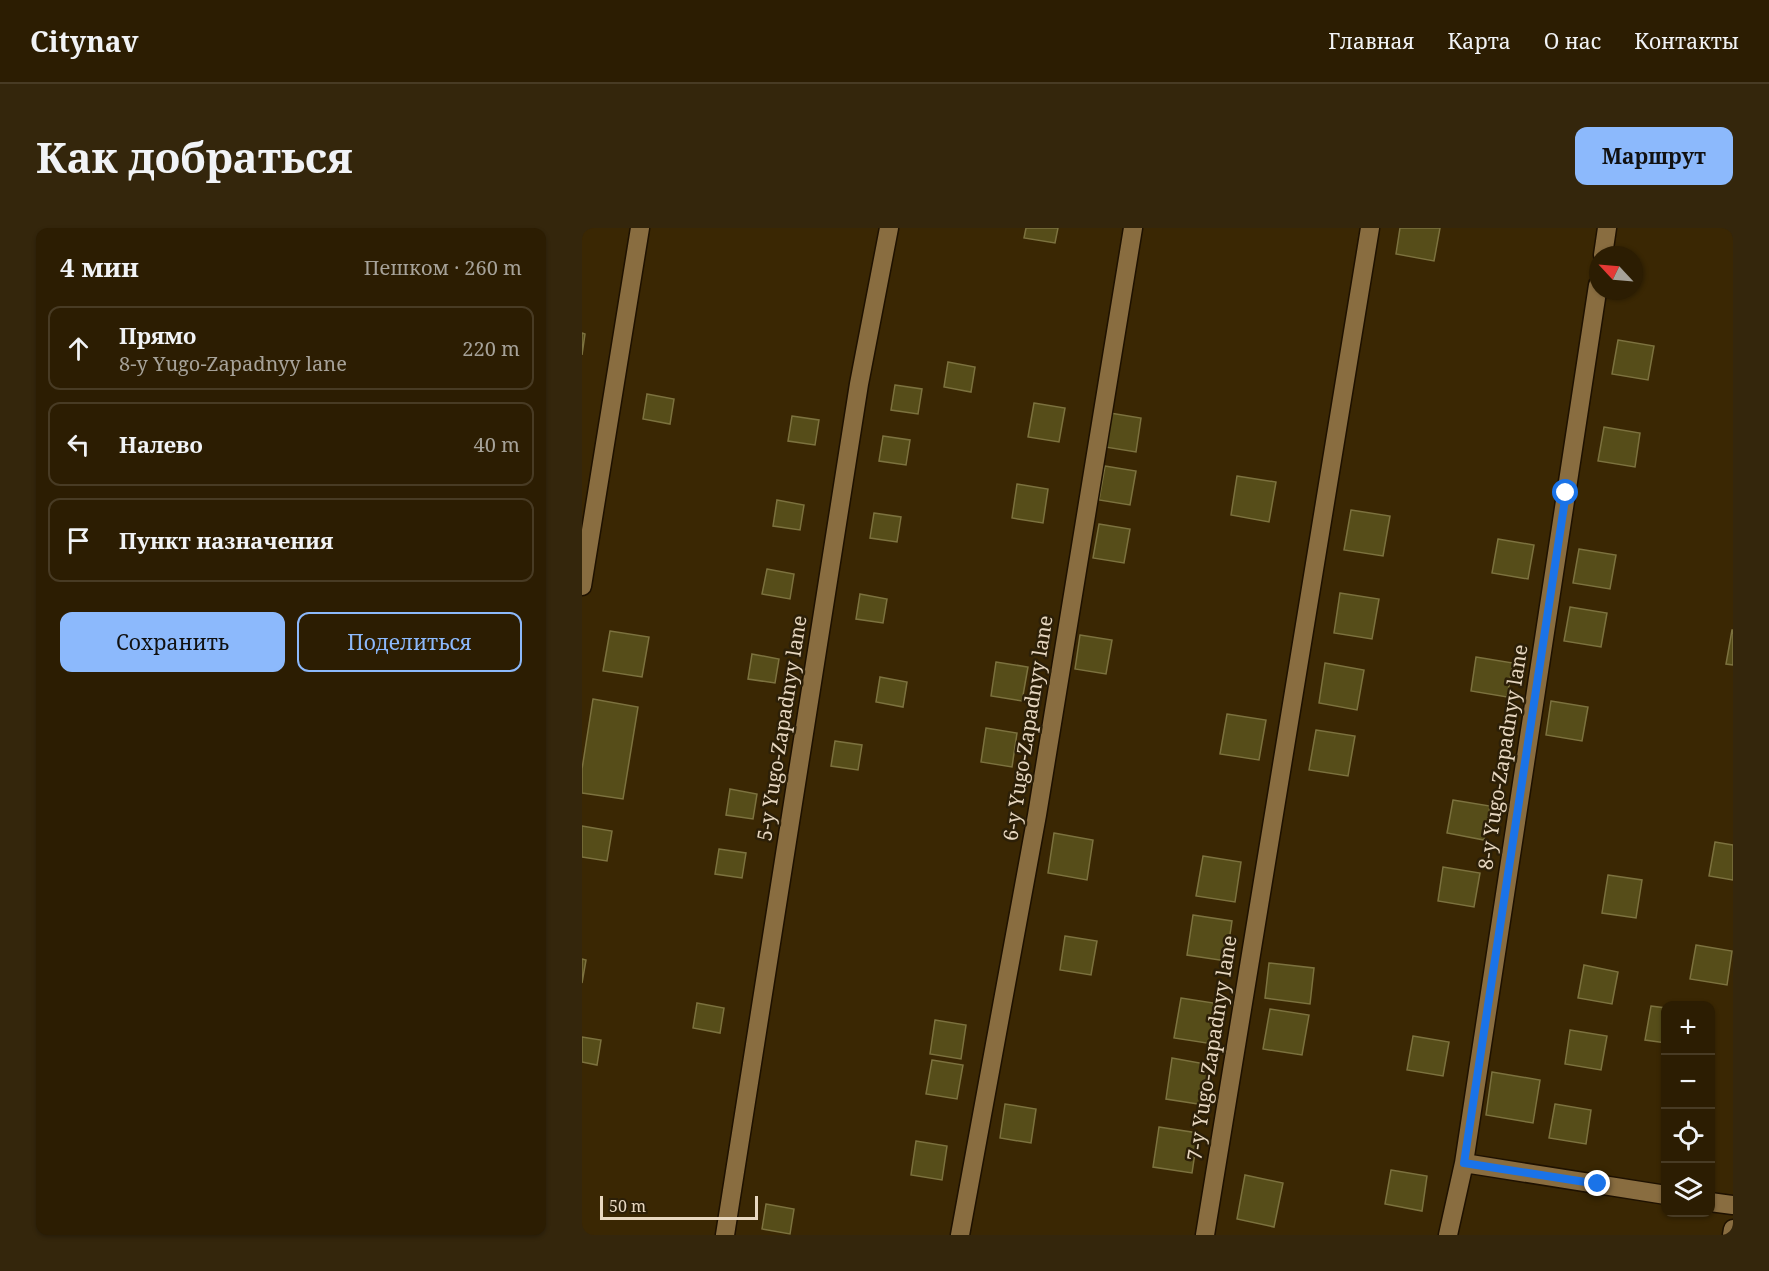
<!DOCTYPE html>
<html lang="ru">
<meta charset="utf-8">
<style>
:root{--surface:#2c1d02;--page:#34260c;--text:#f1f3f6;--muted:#a6a299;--line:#483b24;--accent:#8cb9fc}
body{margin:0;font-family:"Noto Serif",serif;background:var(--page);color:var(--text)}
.controls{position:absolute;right:18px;bottom:18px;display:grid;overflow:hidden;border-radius:12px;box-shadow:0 2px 4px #0004}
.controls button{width:54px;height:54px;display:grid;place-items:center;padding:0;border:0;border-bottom:2px solid var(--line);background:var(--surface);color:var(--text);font:30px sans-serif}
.compass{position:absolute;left:1007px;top:18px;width:54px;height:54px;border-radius:50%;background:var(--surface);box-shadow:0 2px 4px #0004;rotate:296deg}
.scale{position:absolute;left:18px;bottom:15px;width:158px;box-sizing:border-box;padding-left:6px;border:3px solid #e7d7c0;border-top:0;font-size:16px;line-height:21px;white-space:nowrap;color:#e7d7c0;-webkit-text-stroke:4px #2c1f07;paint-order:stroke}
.stop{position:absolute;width:18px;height:18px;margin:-14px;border:4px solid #1a73e8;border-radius:50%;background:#fff}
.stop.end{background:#1a73e8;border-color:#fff;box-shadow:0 2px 6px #0008}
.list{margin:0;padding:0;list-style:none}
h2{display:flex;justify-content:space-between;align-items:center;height:78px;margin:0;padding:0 24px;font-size:26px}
h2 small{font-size:20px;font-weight:400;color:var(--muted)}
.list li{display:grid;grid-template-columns:39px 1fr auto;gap:18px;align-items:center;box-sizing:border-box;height:84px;margin:0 12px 12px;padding:0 12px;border:2px solid var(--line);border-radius:12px}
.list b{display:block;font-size:22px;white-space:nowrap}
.list p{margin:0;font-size:20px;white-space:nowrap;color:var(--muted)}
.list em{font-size:20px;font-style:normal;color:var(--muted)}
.actions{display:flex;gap:12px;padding:18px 24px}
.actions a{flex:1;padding:14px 0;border:2px solid var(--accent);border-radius:12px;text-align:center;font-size:21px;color:var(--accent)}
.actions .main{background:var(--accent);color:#111}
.icon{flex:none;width:33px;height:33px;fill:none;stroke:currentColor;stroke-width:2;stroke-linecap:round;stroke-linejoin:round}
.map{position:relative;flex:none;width:1151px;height:1007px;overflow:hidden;border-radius:12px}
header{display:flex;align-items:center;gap:36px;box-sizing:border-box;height:84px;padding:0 30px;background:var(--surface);border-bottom:2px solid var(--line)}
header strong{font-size:28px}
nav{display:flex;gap:33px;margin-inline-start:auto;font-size:21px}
.intro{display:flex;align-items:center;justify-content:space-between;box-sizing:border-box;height:144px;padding:0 36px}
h1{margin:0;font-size:42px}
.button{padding:15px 27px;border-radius:12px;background:var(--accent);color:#111;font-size:21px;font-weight:700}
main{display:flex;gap:36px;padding:0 36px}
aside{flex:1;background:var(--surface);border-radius:12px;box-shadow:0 2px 4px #0004}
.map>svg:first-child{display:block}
</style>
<header>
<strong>Citynav</strong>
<nav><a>Главная</a><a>Карта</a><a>О нас</a><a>Контакты</a></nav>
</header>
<div class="intro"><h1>Как добраться</h1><a class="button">Маршрут</a></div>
<main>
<aside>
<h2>4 мин<small>Пешком · 260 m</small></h2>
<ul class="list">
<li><svg class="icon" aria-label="ahead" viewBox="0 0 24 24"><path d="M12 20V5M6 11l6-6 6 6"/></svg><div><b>Прямо</b><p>8-y Yugo-Zapadnyy lane</p></div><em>220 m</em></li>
<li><svg class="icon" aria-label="left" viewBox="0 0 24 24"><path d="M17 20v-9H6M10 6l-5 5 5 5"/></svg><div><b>Налево</b></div><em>40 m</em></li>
<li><svg class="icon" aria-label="arrive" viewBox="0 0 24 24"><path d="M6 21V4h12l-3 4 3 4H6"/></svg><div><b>Пункт назначения</b></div></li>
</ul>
<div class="actions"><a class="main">Сохранить</a><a>Поделиться</a></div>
</aside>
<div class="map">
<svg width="1151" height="1007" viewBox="0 0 1151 1007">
<rect width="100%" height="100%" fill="#3a2703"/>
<path fill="#564d19" stroke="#7c723f" stroke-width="1.5" d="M 444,0 L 476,0 L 473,15 L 442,10 Z
M 818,0 L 858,0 L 852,33 L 814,26 Z
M 0,105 L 3,106 L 0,127 Z
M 1036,112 L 1072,118 L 1066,152 L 1030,146 Z
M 366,134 L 393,139 L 389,164 L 362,159 Z
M 313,157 L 340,161 L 336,186 L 309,182 Z
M 65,166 L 92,171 L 88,196 L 61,191 Z
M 452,175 L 483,180 L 477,214 L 446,209 Z
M 528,185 L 559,190 L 554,224 L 523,219 Z
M 210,188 L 237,192 L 233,217 L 206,213 Z
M 1022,199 L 1058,205 L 1053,239 L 1016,233 Z
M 301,208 L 328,212 L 324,237 L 297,233 Z
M 523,238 L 554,243 L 548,277 L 517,272 Z
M 655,248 L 694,254 L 687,294 L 649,287 Z
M 435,256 L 466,261 L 461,295 L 430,290 Z
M 195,272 L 222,277 L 218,302 L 191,298 Z
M 769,282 L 808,288 L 801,328 L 762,322 Z
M 292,285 L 319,289 L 315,314 L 288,310 Z
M 517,296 L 548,301 L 542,335 L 511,330 Z
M 916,311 L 952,317 L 946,351 L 910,345 Z
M 997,321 L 1034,327 L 1028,361 L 991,355 Z
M 185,341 L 212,346 L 208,371 L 180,366 Z
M 758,365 L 797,371 L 790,411 L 752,405 Z
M 278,366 L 305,371 L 301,395 L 274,391 Z
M 988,379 L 1025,385 L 1019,419 L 982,413 Z
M 1150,402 L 1151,402 L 1151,437 L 1144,436 Z
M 28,403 L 67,409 L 60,449 L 21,443 Z
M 498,407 L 530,412 L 524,446 L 493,441 Z
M 170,426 L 197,431 L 193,455 L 166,451 Z
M 894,429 L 931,435 L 925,469 L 889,463 Z
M 414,434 L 446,439 L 440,473 L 409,468 Z
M 743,435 L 782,442 L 775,482 L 737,475 Z
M 298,449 L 325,454 L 321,479 L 294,474 Z
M 11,471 L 56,479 L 41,571 L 0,565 L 0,541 Z
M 969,473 L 1006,479 L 1000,513 L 964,507 Z
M 645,486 L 684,492 L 677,532 L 638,526 Z
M 404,500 L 435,505 L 430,539 L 399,534 Z
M 734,502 L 773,508 L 766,548 L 727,542 Z
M 253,513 L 280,517 L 276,542 L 249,538 Z
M 148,561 L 175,566 L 171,591 L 144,587 Z
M 871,572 L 908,578 L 902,612 L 865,605 Z
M 0,598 L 30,603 L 25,633 L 0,629 Z
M 472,605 L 511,612 L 505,652 L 466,645 Z
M 1133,614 L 1151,617 L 1151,652 L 1127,648 Z
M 137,621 L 164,625 L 160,650 L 133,646 Z
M 621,628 L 659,634 L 653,674 L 614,668 Z
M 861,639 L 898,645 L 892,679 L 856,673 Z
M 1026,647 L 1060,652 L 1054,690 L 1020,685 Z
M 611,687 L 650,693 L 644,733 L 605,727 Z
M 483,708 L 515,713 L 509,747 L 478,742 Z
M 1114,717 L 1150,723 L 1145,757 L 1108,751 Z
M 0,731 L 4,732 L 0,755 Z
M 687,735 L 732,740 L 728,776 L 683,770 Z
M 1002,737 L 1036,744 L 1030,776 L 996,770 Z
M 599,770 L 638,776 L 631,816 L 592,810 Z
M 115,775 L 142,780 L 138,805 L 111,800 Z
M 1069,778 L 1084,780 L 1084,815 L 1063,812 Z
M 688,781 L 727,787 L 720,827 L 681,821 Z
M 353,792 L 384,797 L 379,831 L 348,826 Z
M 988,802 L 1025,808 L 1019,842 L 983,836 Z
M 831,808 L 867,814 L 861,848 L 825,842 Z
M 0,809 L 19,812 L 15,837 L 0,834 Z
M 590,830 L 629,837 L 622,877 L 584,871 Z
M 350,832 L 381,837 L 375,871 L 344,866 Z
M 910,844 L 958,852 L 951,895 L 904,887 Z
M 423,876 L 454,881 L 449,915 L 418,910 Z
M 973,876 L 1009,882 L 1004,916 L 967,910 Z
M 577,899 L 616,905 L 610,945 L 571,939 Z
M 334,913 L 365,918 L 360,952 L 329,947 Z
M 809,942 L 845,948 L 840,983 L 803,976 Z
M 663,947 L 701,955 L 692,999 L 655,991 Z
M 184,976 L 212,981 L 208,1006 L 180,1001 Z"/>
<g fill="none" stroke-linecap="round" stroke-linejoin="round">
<defs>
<path id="minor" d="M 1021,27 L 1025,0
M 0,358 L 58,0
M 882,935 L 1084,967
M 1128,974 L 1151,977
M 143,1007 L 277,156 L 307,0
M 378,1007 L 455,587 L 551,0
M 623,1007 L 788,0
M 866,1007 L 882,935 L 1016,57
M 1150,1007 L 1151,1001"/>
</defs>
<use href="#minor" stroke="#1e1100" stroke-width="21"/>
<use href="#minor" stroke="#896d40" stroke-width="18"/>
</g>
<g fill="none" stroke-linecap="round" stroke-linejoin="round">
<path stroke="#1a73e8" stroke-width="8" d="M 984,265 L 882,935 L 1016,956"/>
</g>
<g text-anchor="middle" stroke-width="5" stroke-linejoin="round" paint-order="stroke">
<g font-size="20" fill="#e7d7c0" stroke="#2c1f07">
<text transform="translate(200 500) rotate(-81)" y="7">5-y Yugo-Zapadnyy lane</text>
<text transform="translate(446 500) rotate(-81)" y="7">6-y Yugo-Zapadnyy lane</text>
<text transform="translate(921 529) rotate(-81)" y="7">8-y Yugo-Zapadnyy lane</text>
<text transform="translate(630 820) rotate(-81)" y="7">7-y Yugo-Zapadnyy lane</text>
</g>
</g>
</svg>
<div class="controls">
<button>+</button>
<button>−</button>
<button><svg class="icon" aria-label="locate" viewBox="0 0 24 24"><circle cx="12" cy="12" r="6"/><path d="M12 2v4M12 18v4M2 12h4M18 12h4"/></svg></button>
<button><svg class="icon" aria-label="layers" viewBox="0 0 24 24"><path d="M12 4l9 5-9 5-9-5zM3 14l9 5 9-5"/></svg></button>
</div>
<svg class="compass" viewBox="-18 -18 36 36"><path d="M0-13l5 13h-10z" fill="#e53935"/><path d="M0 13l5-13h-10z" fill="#a6a299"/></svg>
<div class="scale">50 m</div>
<div class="stop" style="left:984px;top:265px"></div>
<div class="stop end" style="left:1016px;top:956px"></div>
</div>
</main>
